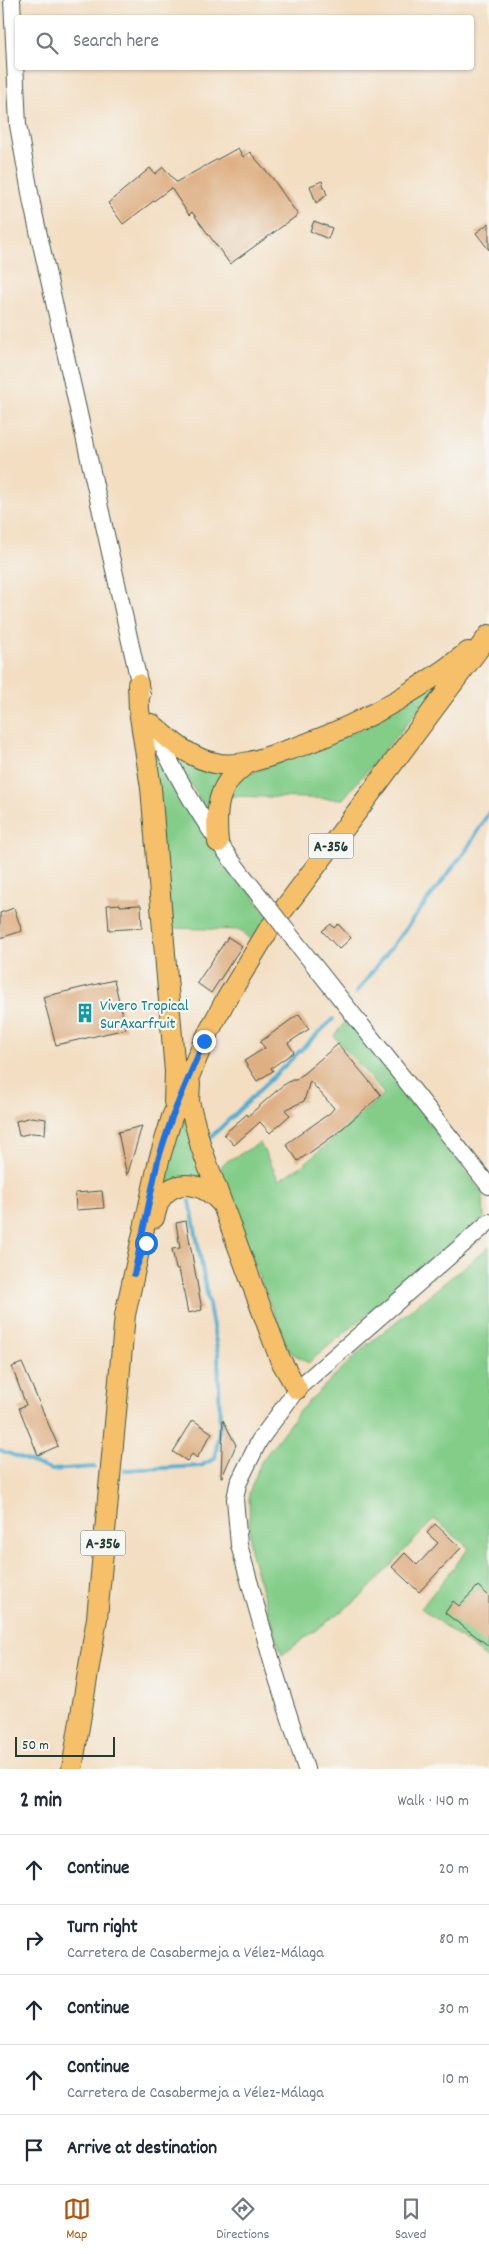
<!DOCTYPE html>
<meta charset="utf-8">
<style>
:root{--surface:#fff;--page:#f2f2f3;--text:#1f2937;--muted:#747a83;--line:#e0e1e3;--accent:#b45309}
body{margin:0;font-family:Dekko,sans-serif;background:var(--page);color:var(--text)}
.scale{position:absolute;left:15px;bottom:12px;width:100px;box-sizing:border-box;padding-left:5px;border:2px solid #1f3d34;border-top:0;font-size:14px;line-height:18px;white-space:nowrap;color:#1f3d34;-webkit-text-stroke:4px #f6f6f2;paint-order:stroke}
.stop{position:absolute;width:15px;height:15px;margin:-11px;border:4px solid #1a73e8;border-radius:50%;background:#fff}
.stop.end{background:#1a73e8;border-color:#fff;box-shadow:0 1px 5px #0008}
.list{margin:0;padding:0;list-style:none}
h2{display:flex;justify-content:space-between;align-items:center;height:65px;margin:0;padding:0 20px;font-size:21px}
h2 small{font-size:16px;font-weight:400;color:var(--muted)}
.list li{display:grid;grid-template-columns:32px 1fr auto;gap:15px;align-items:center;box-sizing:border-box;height:70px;padding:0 20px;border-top:1px solid var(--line)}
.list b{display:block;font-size:19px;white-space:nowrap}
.list p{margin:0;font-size:16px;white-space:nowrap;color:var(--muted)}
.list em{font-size:16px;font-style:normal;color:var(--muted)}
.icon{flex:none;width:28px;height:28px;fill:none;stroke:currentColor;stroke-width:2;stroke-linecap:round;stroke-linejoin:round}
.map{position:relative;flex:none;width:489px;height:1769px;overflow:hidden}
.search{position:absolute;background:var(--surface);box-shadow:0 1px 4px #0004;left:15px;right:15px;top:15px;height:55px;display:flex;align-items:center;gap:12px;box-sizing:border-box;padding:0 18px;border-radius:5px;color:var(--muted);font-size:19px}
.sheet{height:415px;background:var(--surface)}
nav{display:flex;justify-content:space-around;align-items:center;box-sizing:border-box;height:70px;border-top:1px solid var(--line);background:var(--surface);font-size:14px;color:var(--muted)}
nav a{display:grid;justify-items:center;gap:2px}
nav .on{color:var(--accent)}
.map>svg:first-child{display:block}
</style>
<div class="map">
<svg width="489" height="1769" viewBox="0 0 489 1769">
<rect width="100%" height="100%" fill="#f6f6f2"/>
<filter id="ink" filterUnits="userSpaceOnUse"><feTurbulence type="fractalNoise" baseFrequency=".02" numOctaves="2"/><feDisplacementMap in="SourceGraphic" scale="10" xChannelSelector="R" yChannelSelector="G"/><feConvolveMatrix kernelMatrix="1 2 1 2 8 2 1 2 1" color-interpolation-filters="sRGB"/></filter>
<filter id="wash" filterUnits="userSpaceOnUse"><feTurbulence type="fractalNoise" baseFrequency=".0096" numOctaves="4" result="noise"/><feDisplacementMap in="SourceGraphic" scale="20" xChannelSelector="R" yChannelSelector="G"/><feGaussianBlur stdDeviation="1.12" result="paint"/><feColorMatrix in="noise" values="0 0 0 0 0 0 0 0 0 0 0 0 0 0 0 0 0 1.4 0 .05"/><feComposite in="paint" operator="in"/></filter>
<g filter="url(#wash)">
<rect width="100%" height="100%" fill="#f3dec2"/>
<path fill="#83cd89" stroke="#51855e" d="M 450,673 L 343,799 L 227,796 L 242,777 L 365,728 Z
M 148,733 L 269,919 L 254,943 L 240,930 L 172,928 Z
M 169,747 L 233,770 L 212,820 Z
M 349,1017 L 483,1194 L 484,1218 L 308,1363 L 289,1351 L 217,1174 L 224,1163 L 260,1143 L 279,1180 L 303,1165 L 384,1094 L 334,1036 Z
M 185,1108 L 209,1181 L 161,1186 Z
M 489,1247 L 489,1660 L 421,1608 L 469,1548 L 434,1519 L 362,1596 L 282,1655 L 250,1551 L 249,1493 L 261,1462 L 300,1410 L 363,1348 Z"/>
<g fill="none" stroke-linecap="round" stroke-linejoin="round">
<path stroke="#52afd0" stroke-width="4" d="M 356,993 L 467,849 L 489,812
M 207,1141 L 333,1019
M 0,1450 L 51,1470 L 94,1467
M 125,1470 L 201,1466 L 215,1458 L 220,1424 L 218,1354 L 190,1201"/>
</g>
<g id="blocks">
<path fill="#deaf82" d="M 238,148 L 243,157 L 250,152 L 273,179 L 298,215 L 230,264 L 192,212 L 189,215 L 171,188 L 123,224 L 108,203 L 150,168 L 155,174 L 163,167 L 176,182 Z
M 322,181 L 327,195 L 316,203 L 310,186 Z
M 314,221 L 332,228 L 328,239 L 310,231 Z
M 489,223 L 489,250 L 476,233 Z
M 120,904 L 120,906 L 141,905 L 142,928 L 109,930 L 107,905 Z
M 14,908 L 22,931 L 0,938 L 0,913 Z
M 331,924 L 334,928 L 338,924 L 351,938 L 339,949 L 322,931 Z
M 228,937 L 242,946 L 211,993 L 197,983 Z
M 114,980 L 126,1029 L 56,1045 L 43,997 Z
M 299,1014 L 309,1029 L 288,1043 L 294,1052 L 271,1068 L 273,1071 L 257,1081 L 244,1061 L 265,1048 L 260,1042 Z
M 338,1044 L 381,1095 L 336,1134 L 298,1161 L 286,1144 L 330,1113 L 334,1108 L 310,1081 L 304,1101 L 285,1110 L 290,1115 L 270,1133 L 260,1122 L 234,1145 L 224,1134 L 247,1114 L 248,1116 L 282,1086 L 292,1080 L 296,1080 Z
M 32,1117 L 46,1119 L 45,1134 L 32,1133 L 19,1136 L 16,1121 Z
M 142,1126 L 127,1176 L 118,1132 Z
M 102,1191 L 104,1208 L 76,1210 L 75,1193 Z
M 186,1221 L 202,1310 L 188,1313 L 179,1269 L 176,1269 L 172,1249 L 180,1248 L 176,1223 Z
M 22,1363 L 58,1446 L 38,1455 L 19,1408 L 26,1405 L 12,1367 Z
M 193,1420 L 212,1433 L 197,1458 L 192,1454 L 187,1461 L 173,1452 Z
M 223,1420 L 236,1445 L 222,1477 L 221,1477 Z
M 435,1524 L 461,1548 L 419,1592 L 392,1567 L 405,1553 L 417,1565 L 438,1543 L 427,1533 Z
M 478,1586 L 489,1596 L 489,1646 L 445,1613 L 453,1601 L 459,1606 Z"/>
</g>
</g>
<g filter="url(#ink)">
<use href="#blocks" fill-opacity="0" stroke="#3f5549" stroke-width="1"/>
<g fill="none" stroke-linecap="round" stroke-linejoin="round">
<defs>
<path id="minor" d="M 12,0 L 18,125 L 32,204 L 142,695
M 153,725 C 180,788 214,841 258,894
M 298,945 L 489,1186
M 306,1769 L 274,1669 L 239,1545 L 235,1499 L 238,1484 L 259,1441 L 297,1389 L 489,1222"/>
<path id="major" d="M 138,684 L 139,710 L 151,788 L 175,1072 L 174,1102
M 152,724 C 172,742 192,760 220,764 C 241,766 259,760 279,753 C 348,732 411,696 468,652
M 218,842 C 215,809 217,783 247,764
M 190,1083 L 189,1102 L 201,1147 L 280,1359 L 297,1389
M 154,1218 C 156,1211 158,1201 163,1196 C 179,1176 207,1186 221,1203
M 72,1769 L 97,1618 L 125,1315 L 159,1160 L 172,1117 L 204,1041 L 224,1003 L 269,929 L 489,635"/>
</defs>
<use href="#minor" stroke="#3f5549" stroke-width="18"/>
<use href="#major" stroke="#3f5549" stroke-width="22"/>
<use href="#minor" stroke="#fff" stroke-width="16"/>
<use href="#major" stroke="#f6c06b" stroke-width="20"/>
<defs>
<path id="minor-bridge" d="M 258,894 L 298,945"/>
</defs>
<use href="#minor-bridge" stroke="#3f5549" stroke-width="18" stroke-linecap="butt"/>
<use href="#minor-bridge" stroke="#fff" stroke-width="16"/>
</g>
</g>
<g fill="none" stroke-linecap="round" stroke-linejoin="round" filter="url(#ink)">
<path stroke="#1a73e8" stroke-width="6" d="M 146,1243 L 134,1274 L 158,1160 L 172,1117 L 204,1041"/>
</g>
<defs>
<symbol id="building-bare" viewBox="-9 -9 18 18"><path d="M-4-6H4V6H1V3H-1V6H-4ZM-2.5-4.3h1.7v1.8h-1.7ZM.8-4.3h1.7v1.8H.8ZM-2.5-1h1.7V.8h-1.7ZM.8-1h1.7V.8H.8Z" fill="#0f9aa8" stroke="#f6f6f2" stroke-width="2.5" paint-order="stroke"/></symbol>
</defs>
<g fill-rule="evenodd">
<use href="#building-bare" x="71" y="999" width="28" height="28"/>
</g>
<g text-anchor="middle" stroke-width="4.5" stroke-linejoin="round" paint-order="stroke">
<g fill="#f6f6f2" stroke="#60746d" stroke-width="1">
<rect x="308.5" y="833.5" width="45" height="25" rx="4"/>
<rect x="80.5" y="1530.5" width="45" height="25" rx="4"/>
</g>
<g font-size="15" font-weight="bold" fill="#1f3d34">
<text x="331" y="851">A-356</text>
<text x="103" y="1548">A-356</text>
</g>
<g font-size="16" fill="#0d838f" stroke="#f6f6f2" text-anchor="start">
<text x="100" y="1010">Vivero Tropical<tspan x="100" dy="18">SurAxarfruit</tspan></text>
</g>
</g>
</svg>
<div class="scale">50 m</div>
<div class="stop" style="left:146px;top:1243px"></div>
<div class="stop end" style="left:204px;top:1041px"></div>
<div class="search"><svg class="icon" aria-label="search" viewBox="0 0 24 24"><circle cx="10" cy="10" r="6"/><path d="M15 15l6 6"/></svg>Search here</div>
</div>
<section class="sheet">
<h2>2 min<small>Walk · 140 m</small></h2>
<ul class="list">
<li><svg class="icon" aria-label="ahead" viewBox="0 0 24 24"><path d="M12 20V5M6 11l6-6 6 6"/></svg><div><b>Continue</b></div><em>20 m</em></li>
<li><svg class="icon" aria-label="right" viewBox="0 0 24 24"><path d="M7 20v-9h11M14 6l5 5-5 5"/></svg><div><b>Turn right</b><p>Carretera de Casabermeja a Vélez-Málaga</p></div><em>80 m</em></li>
<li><svg class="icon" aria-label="ahead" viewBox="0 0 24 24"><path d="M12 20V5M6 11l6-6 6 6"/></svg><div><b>Continue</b></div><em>30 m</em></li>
<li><svg class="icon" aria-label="ahead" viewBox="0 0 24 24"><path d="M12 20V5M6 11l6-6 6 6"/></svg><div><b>Continue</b><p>Carretera de Casabermeja a Vélez-Málaga</p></div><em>10 m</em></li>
<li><svg class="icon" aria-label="arrive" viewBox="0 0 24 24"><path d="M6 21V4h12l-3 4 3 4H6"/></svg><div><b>Arrive at destination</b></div></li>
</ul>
</section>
<nav>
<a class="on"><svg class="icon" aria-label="map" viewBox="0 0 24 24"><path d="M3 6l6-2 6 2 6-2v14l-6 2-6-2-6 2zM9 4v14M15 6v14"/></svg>Map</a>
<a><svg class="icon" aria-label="directions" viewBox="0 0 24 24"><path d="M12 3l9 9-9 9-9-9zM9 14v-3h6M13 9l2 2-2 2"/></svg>Directions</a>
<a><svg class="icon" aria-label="saved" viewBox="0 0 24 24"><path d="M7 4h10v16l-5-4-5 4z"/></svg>Saved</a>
</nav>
